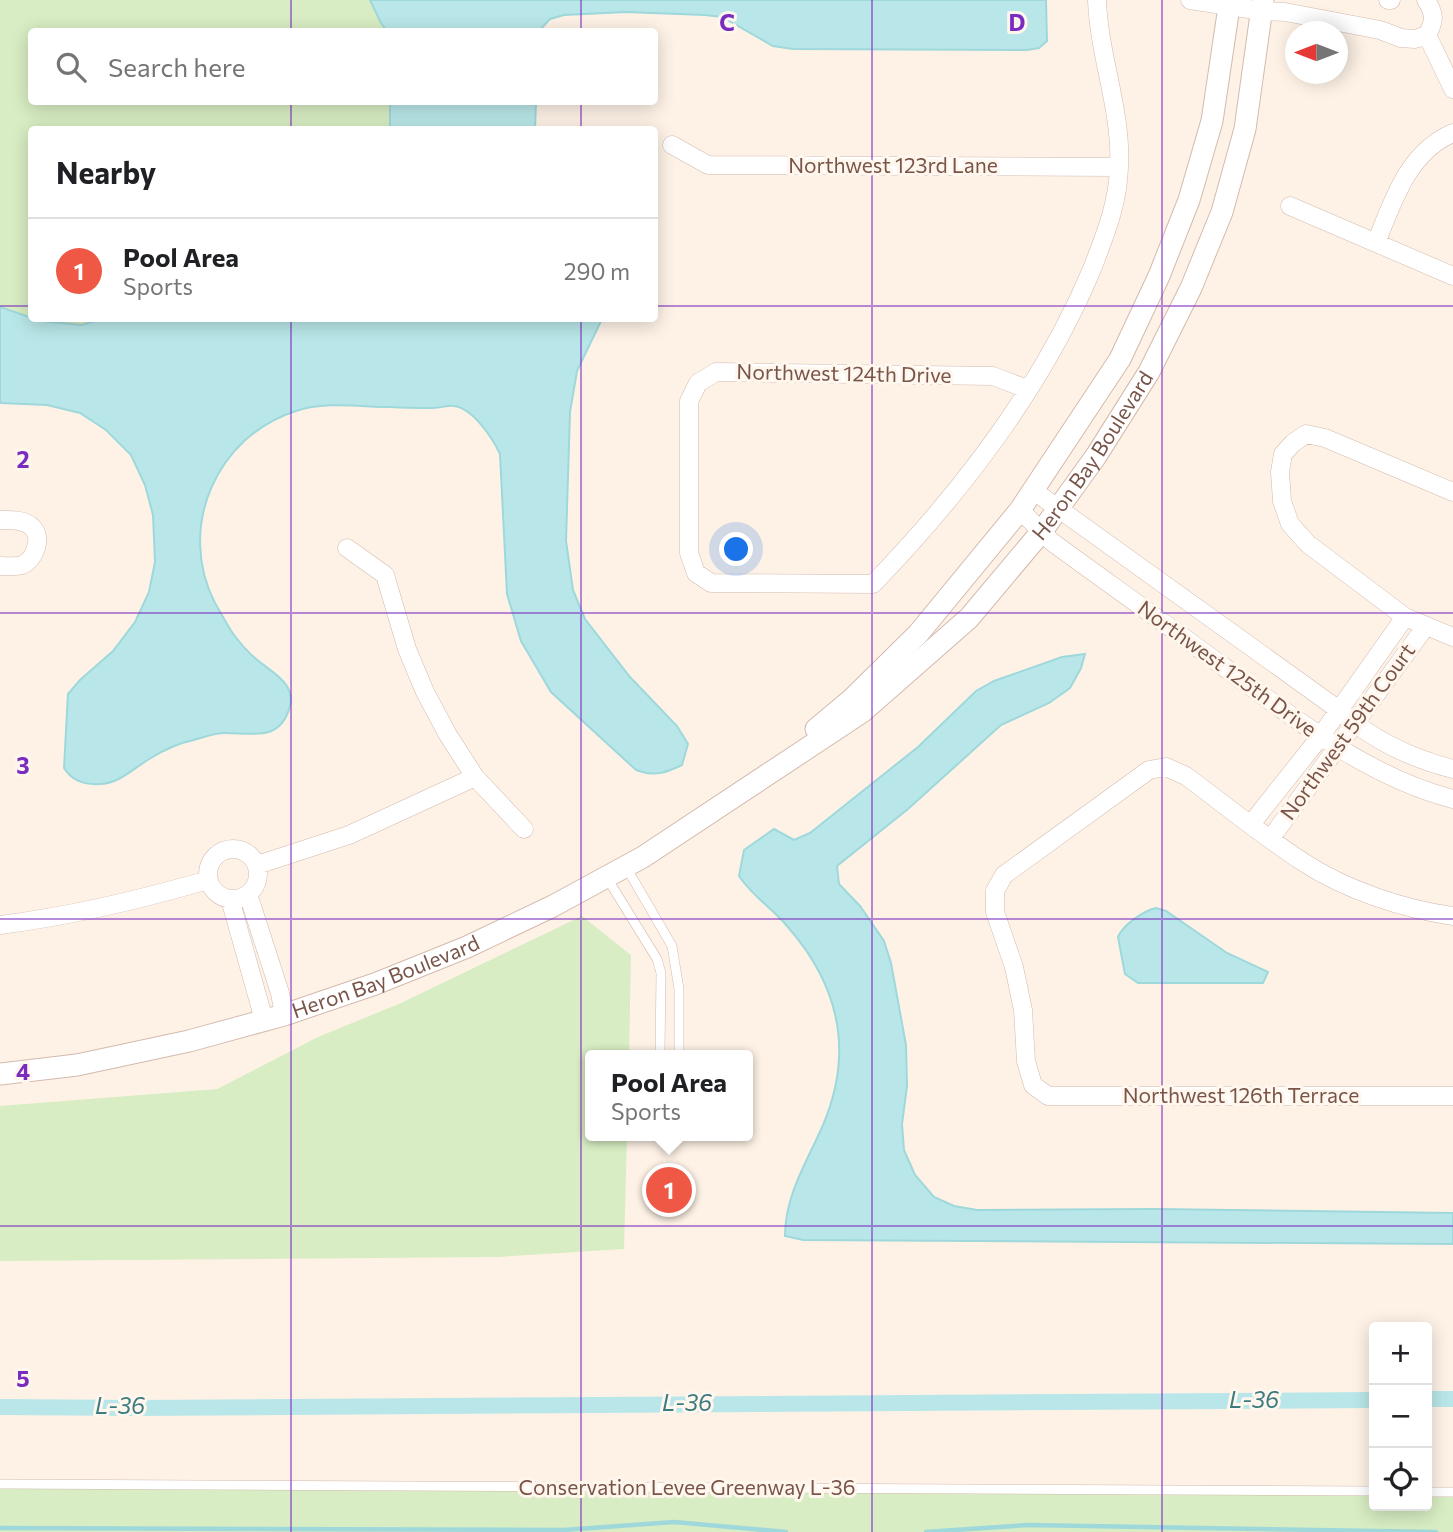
<!DOCTYPE html>
<meta charset="utf-8">
<style>
:root{--surface:#fff;--page:#f6f6f6;--text:#202124;--muted:#757577;--line:#e0e0e0;--accent:#ee5844}
body{margin:0;font-family:Commissioner,sans-serif;background:var(--page);color:var(--text)}
.controls{position:absolute;right:21px;bottom:21px;display:grid;overflow:hidden;border-radius:7px;box-shadow:0 4px 18px #0003}
.controls button{width:63px;height:63px;display:grid;place-items:center;padding:0;border:0;border-bottom:2px solid var(--line);background:var(--surface);color:var(--text);font:35px sans-serif}
.compass{position:absolute;left:1285px;top:21px;width:63px;height:63px;border-radius:50%;background:var(--surface);box-shadow:0 4px 18px #0003;rotate:270deg}
.you{position:absolute;left:737px;top:550px;width:24px;height:24px;margin:-18px;border:5px solid #fff;border-radius:50%;background:#1a73e8;box-shadow:0 0 0 10px #1a73e833}
.badge{display:grid;place-items:center;width:46px;height:46px;border-radius:50%;background:var(--accent);color:#fff;font-size:23px;font-weight:700}
.pin{position:absolute;translate:-50% -50%;border:4px solid #fff;box-shadow:0 2px 7px #0006}
.popup{position:absolute;left:585px;top:1050px;width:168px;height:91px;box-sizing:border-box;display:grid;place-content:center;border-radius:7px;background:var(--surface);filter:drop-shadow(0 2px 5px #0005);font-size:23px;white-space:nowrap;color:var(--muted)}
.popup b{font-size:26px;color:var(--text)}
.popup::after{content:'';position:absolute;left:50%;top:100%;margin-left:-14px;border:14px solid transparent;border-top-color:var(--surface)}
.list{margin:0;padding:0;list-style:none}
h2{display:flex;justify-content:space-between;align-items:center;height:91px;margin:0;padding:0 28px;font-size:30px}
h2 small{font-size:23px;font-weight:400;color:var(--muted)}
.list li{display:grid;grid-template-columns:46px 1fr auto;gap:21px;align-items:center;box-sizing:border-box;height:105px;padding:0 28px;border-top:2px solid var(--line)}
.list b{display:block;font-size:26px;white-space:nowrap}
.list p{margin:0;font-size:23px;white-space:nowrap;color:var(--muted)}
.list em{font-size:23px;font-style:normal;color:var(--muted)}
.icon{flex:none;width:38px;height:38px;fill:none;stroke:currentColor;stroke-width:2;stroke-linecap:round;stroke-linejoin:round}
.map{position:relative;flex:none;width:1453px;height:1532px;overflow:hidden}
.search{position:absolute;background:var(--surface);box-shadow:0 4px 18px #0003;left:28px;top:28px;width:630px;height:77px;display:flex;align-items:center;gap:18px;box-sizing:border-box;padding:0 24px;border-radius:7px;color:var(--muted);font-size:26px}
.panel{position:absolute;background:var(--surface);box-shadow:0 4px 18px #0003;left:28px;top:126px;width:630px;height:196px;border-radius:7px}
.map>svg:first-child{display:block}
</style>
<div class="map">
<svg width="1453" height="1532" viewBox="0 0 1453 1532">
<rect width="100%" height="100%" fill="#fef2e6"/>
<path fill="#d8edc3" d="M 0,0 L 370,0 L 381,23 L 387,31 L 32,32 L 32,102 L 390,102 L 390,129 L 32,130 L 31,317 L 0,307 Z
M 35,319 L 105,319 L 82,325 Z
M 582,916 L 631,955 L 629,1055 L 590,1055 L 590,1136 L 627,1136 L 624,1249 L 497,1257 L 0,1261 L 0,1106 L 217,1089 L 318,1037 L 401,1003 Z
M 0,1484 L 1374,1491 L 1374,1506 L 1427,1506 L 1427,1492 L 1453,1492 L 1453,1532 L 0,1532 Z"/>
<path fill="#b9e7e9" stroke="#9ed8db" stroke-width="2" d="M 370,0 L 1046,0 L 1047,41 L 1039,48 L 1027,50 L 793,49 L 773,46 L 722,17 L 705,15 L 626,12 L 564,15 L 550,19 L 539,31 L 387,31 L 381,23 Z
M 390,102 L 536,102 L 535,129 L 390,129 Z
M 0,307 L 41,321 L 82,325 L 105,318 L 602,319 L 577,371 L 570,412 L 566,541 L 573,590 L 585,619 L 630,677 L 677,726 L 688,744 L 682,765 C 665,773 655,777 636,770 L 551,692 L 521,641 L 507,594 L 500,454 C 493,439 473,408 454,406 C 448,405 440,408 433,408 C 419,408 405,408 391,407 C 361,407 325,401 296,411 C 217,436 176,527 215,603 C 221,613 227,625 234,635 C 240,643 248,652 255,658 C 269,671 296,682 290,706 C 281,742 252,733 225,733 C 215,733 204,737 194,740 C 179,743 164,750 151,758 C 135,767 119,784 100,784 C 85,785 72,781 64,768 L 68,694 L 80,680 L 113,651 L 135,622 L 149,592 L 155,562 L 153,515 L 145,485 L 131,455 L 106,430 L 80,413 L 47,405 L 0,403 Z
M 1085,654 L 1081,668 L 1070,688 L 1049,703 L 1001,725 L 908,809 L 837,866 L 839,884 L 860,906 L 884,941 L 891,963 L 906,1045 L 907,1086 L 902,1124 L 904,1150 L 915,1175 L 934,1197 L 954,1206 L 977,1210 L 1155,1209 L 1453,1213 L 1453,1244 L 803,1240 L 785,1236 C 785,1195 807,1162 823,1125 C 854,1052 839,985 787,926 C 772,908 752,896 739,876 L 744,850 L 774,829 L 794,840 L 810,833 L 918,747 L 976,691 L 994,681 L 1062,657 Z
M 1156,908 L 1166,911 L 1227,953 L 1268,972 L 1263,983 L 1138,983 L 1125,974 L 1118,937 C 1123,925 1143,911 1156,908 Z
M 651,1181 L 686,1181 L 691,1186 L 691,1194 L 686,1199 L 651,1199 L 645,1190 Z"/>
<g fill="none" stroke-linecap="round" stroke-linejoin="round">
<path stroke="#9ed8db" stroke-width="4.5" d="M 0,1528 L 564,1530 L 674,1522 L 786,1532
M 926,1532 L 1028,1525 L 1436,1532"/>
<path stroke="#b9e7e9" stroke-width="16" d="M 1427,1399 L 1453,1399
M 0,1407 L 136,1408 L 1374,1400"/>
<defs>
<path id="service" d="M 626,867 L 672,946 L 679,989 L 679,1055
M 607,878 L 657,959 L 661,973 L 660,1055
M 0,1484 L 1374,1491
M 1427,1492 L 1453,1492"/>
<path id="minor" d="M 1190,0 L 1262,11 L 1285,12 L 1380,30 L 1401,38 L 1415,39 L 1427,35
M 1388,0 L 1391,0
M 1426,0 C 1435,14 1435,21 1427,35
M 1427,35 L 1453,89
M 672,145 L 708,165 L 1119,167
M 1290,206 L 1453,276
M 1376,243 C 1393,201 1408,152 1453,133
M 1027,389 L 993,376 L 716,372 L 698,383 L 689,401 L 689,553 L 696,573 L 711,583 L 873,584 C 961,493 1043,386 1092,269 C 1105,235 1118,204 1119,167 C 1122,110 1099,57 1097,0
M 1034,491 L 1339,710 C 1372,740 1410,758 1453,769
M 1453,492 L 1325,438 L 1306,434 L 1293,443 L 1283,454 L 1280,472 L 1282,501 L 1290,524 L 1308,544 L 1405,617 L 1453,637
M 1020,510 L 1052,542 C 1111,585 1170,627 1228,670 C 1298,721 1368,777 1453,799
M 0,520 C 10,520 24,519 32,527 C 43,537 35,560 22,565 C 16,567 7,566 0,566
M 347,548 L 385,575 L 407,649 L 425,692 L 448,735 L 475,777 L 524,829
M 1251,824 L 1320,737 L 1405,617
M 1271,838 L 1426,626
M208 874a25 25 0 1 1 50 0a25 25 0 1 1-50 0Z
M 257,865 L 349,835 L 475,777
M 248,894 L 280,993 L 284,1015
M 230,899 L 264,1020
M 1453,916 C 1403,909 1346,890 1303,862 C 1263,836 1225,805 1186,776 L 1166,767 L 1149,770 L 1004,875 L 995,891 L 995,912 L 1014,967 L 1023,1010 L 1026,1061 L 1033,1085 L 1048,1096 L 1453,1096
M 0,925 C 71,916 139,900 208,880"/>
<g id="tertiary">
<path d="M 816,729 L 852,699 L 918,634 L 1020,510 L 1120,359 L 1159,276 L 1189,200 L 1212,121 L 1230,0"/>
<path id="s1" d="M 0,1074 L 77,1065 L 189,1041 L 284,1015 L 375,984 L 467,947 L 553,906 L 643,857 L 862,712 L 969,618 L 1042,531 L 1096,456 L 1149,372 L 1191,288 L 1222,212 L 1245,129 L 1263,0"/>
</g>
</defs>
<use href="#service" stroke="#d3baad" stroke-width="10"/>
<use href="#minor" stroke="#d3baad" stroke-width="19"/>
<use href="#tertiary" stroke="#d3baad" stroke-width="23"/>
<use href="#service" stroke="#fff" stroke-width="9"/>
<use href="#minor" stroke="#fff" stroke-width="18"/>
<use href="#tertiary" stroke="#fff" stroke-width="21"/>
</g>
<path fill="none" stroke="#7b2cbf" stroke-width="2" stroke-opacity="0.55" d="M 291,0 L 291,32M 581,0 L 581,32M 872,0 L 872,1532M 1162,0 L 1162,1532M 291,102 L 291,130M 581,102 L 581,130M 0,306 L 32,306M 654,306 L 1453,306M 291,318 L 291,1532M 581,318 L 581,1532M 0,613 L 1453,613M 0,919 L 1453,919M 0,1226 L 1453,1226"/>
<g text-anchor="middle" stroke-width="6" stroke-linejoin="round" paint-order="stroke">
<g font-size="21" fill="#795549" stroke="#fff6ed">
<text x="893" y="173">Northwest 123rd Lane</text>
<text transform="translate(844 374) rotate(1)" y="7">Northwest 124th Drive</text>
<text dy="7" stroke="none"><textPath href="#s1" startOffset="1293">Heron Bay Boulevard</textPath></text>
<text transform="translate(1227 669) rotate(36)" y="7">Northwest 125th Drive</text>
<text transform="translate(1348 732) rotate(-54)" y="7">Northwest 59th Court</text>
<text dy="7" stroke="none"><textPath href="#s1" startOffset="399">Heron Bay Boulevard</textPath></text>
<text x="1241" y="1103">Northwest 126th Terrace</text>
<text x="687" y="1495">Conservation Levee Greenway L-36</text>
</g>
<g font-size="23" font-style="italic" fill="#3b7b7f" stroke="#fff6ed">
<text x="1254" y="1408">L-36</text>
<text x="687" y="1411">L-36</text>
<text x="120" y="1414">L-36</text>
</g>
</g>
<g font-size="23" text-anchor="middle" font-weight="bold" fill="#7b2cbf" stroke="#fff6ed" stroke-width="6" stroke-linejoin="round" paint-order="stroke">
<text x="727" y="31">C</text>
<text x="1017" y="31">D</text>
<text x="23" y="468">2</text>
<text x="23" y="774">3</text>
<text x="23" y="1080">4</text>
<text x="23" y="1387">5</text>
</g>
</svg>
<div class="controls">
<button>+</button>
<button>−</button>
<button><svg class="icon" aria-label="locate" viewBox="0 0 24 24"><circle cx="12" cy="12" r="6"/><path d="M12 2v4M12 18v4M2 12h4M18 12h4"/></svg></button>
</div>
<svg class="compass" viewBox="-18 -18 36 36"><path d="M0-13l5 13h-10z" fill="#e53935"/><path d="M0 13l5-13h-10z" fill="#757577"/></svg>
<div class="you"></div>
<div class="pin badge" style="left:669px;top:1190px">1</div>
<div class="popup"><b>Pool Area</b>Sports</div>
<div class="search"><svg class="icon" aria-label="search" viewBox="0 0 24 24"><circle cx="10" cy="10" r="6"/><path d="M15 15l6 6"/></svg>Search here</div>
<section class="panel">
<h2>Nearby<small></small></h2>
<ul class="list">
<li><span class="badge">1</span><div><b>Pool Area</b><p>Sports</p></div><em>290 m</em></li>
</ul>
</section>
</div>
